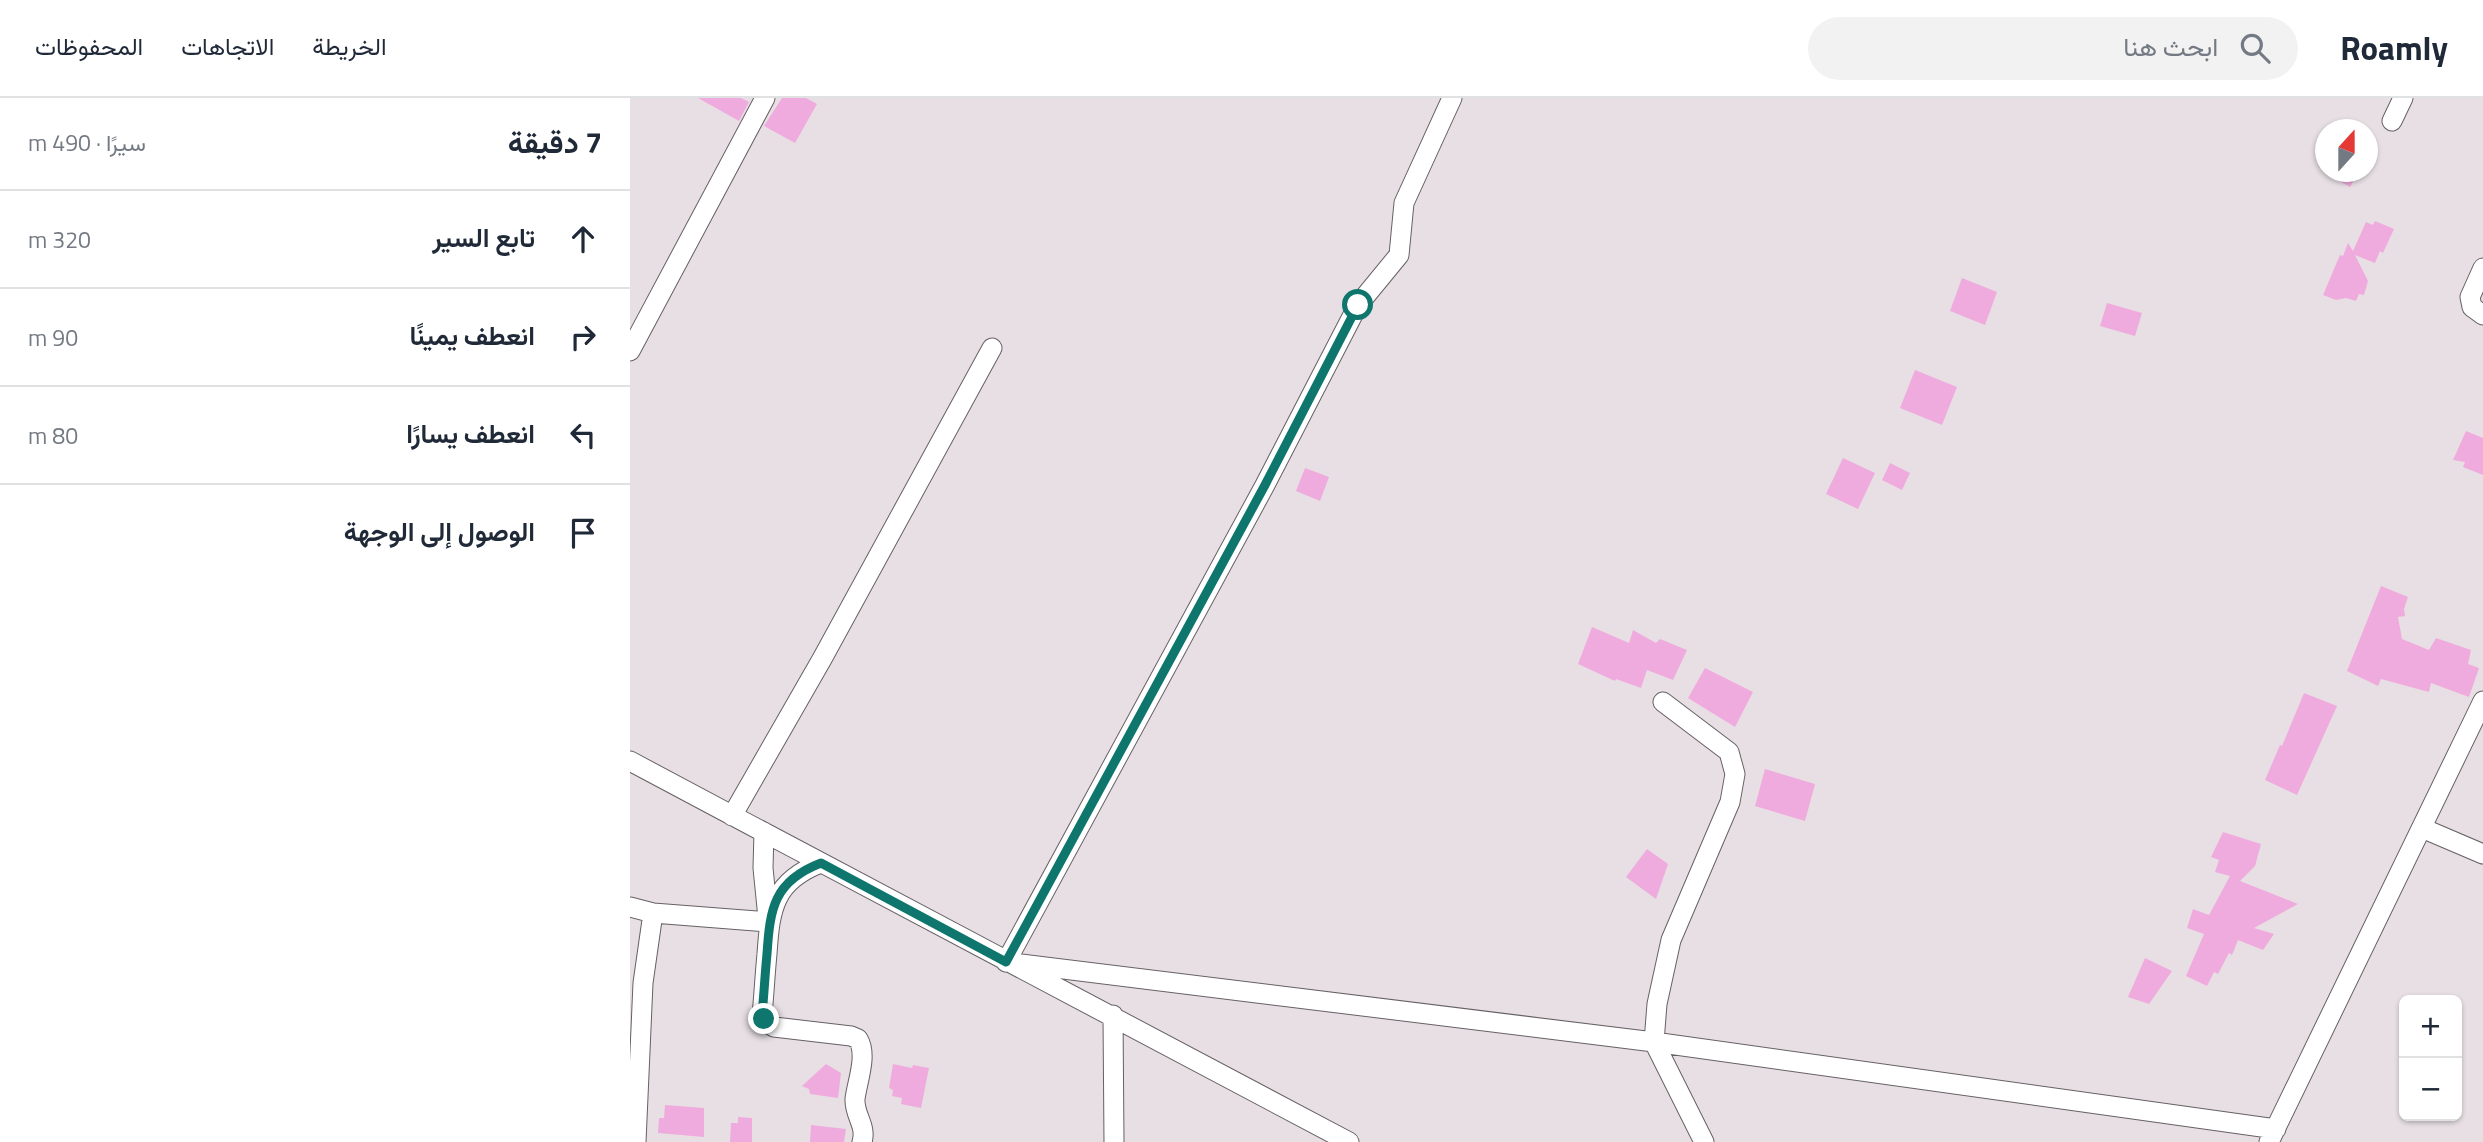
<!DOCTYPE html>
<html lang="ar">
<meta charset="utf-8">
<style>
:root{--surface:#fff;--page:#f2f2f3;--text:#1f2937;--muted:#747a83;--line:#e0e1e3}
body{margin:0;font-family:"Titillium Web",Vazirmatn,sans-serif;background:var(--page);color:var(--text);direction:rtl}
.controls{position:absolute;right:21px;bottom:21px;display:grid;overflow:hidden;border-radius:10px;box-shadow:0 2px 5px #0004}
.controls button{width:63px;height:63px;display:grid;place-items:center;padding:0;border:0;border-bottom:2px solid var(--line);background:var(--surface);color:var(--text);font:35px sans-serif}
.compass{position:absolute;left:1685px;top:21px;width:63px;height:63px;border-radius:50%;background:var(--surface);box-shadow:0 2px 5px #0004;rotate:21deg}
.stop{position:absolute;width:21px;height:21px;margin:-16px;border:5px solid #0f766e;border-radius:50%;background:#fff}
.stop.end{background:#0f766e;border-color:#fff;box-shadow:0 2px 7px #0008}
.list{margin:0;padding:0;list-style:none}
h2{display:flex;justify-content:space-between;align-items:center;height:91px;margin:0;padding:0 28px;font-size:30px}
h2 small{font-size:23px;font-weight:400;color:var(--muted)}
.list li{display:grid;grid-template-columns:46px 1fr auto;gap:21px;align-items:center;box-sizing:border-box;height:98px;padding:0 28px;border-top:2px solid var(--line)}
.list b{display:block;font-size:26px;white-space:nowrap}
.list em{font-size:23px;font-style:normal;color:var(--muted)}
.icon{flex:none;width:38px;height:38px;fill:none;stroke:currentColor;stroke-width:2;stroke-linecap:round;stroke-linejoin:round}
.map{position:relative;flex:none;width:1853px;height:1044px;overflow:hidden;direction:ltr}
header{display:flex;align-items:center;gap:42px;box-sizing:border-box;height:98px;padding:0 35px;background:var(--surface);border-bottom:2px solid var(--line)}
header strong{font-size:33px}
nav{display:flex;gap:38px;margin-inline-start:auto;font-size:24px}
.search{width:490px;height:63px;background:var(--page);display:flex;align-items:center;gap:18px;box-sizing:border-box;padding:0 24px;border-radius:38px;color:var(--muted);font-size:26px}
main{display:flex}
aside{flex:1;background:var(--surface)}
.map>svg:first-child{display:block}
</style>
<header>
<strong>Roamly</strong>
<div class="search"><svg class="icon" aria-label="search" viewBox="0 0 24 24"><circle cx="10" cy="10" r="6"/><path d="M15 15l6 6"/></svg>ابحث هنا</div>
<nav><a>الخريطة</a><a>الاتجاهات</a><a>المحفوظات</a></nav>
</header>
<main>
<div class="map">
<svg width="1853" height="1044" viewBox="0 0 1853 1044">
<rect width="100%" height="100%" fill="#e7dfe4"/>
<path fill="#f0abde" d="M 68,0 L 111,0 L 119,4 L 109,23 Z
M 152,0 L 176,0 L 187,6 L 165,45 L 134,28 Z
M 1693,74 L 1729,74 L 1720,89 Z
M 1745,123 L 1764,131 L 1753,155 L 1750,153 L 1745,165 L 1725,157 L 1738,183 L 1734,197 L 1729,196 L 1726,203 L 1716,200 L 1706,202 L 1693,197 L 1710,157 L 1713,158 L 1718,145 L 1723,153 L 1736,124 L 1743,127 Z
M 1332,180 L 1367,194 L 1355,227 L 1320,213 Z
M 1477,205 L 1512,215 L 1505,238 L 1470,228 Z
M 1285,272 L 1327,289 L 1312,327 L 1270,310 Z
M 1836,333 L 1853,340 L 1853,377 L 1833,369 L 1835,364 L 1823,362 Z
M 1213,360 L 1245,375 L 1228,411 L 1196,396 Z
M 1260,365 L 1280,375 L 1272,392 L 1252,382 Z
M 675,370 L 699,379 L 690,403 L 666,393 Z
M 1751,488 L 1778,499 L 1774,511 L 1775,518 L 1768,519 L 1772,541 L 1799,552 L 1806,540 L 1841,552 L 1838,566 L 1849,570 L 1839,599 L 1801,585 L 1799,594 L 1751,581 L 1748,588 L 1717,573 Z
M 962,529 L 999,545 L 1003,532 L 1026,545 L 1030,541 L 1057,552 L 1043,582 L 1017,572 L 1011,590 L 986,581 L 985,583 L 948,566 Z
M 1075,570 L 1123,594 L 1105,629 L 1058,600 Z
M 1674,595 L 1707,608 L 1667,697 L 1635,682 L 1650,647 L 1652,648 Z
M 1135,671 L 1185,686 L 1175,723 L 1125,708 Z
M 1593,734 L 1631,746 L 1625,768 L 1610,783 L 1668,806 L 1624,830 L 1644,836 L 1633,852 L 1608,842 L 1602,857 L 1599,855 L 1588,876 L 1584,874 L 1577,888 L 1556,878 L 1574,836 L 1557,830 L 1563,811 L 1579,817 L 1600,778 L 1585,774 L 1589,762 L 1581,759 Z
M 1017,751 L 1038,766 L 1026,801 L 996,779 Z
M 1515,860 L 1542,873 L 1519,906 L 1498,899 Z
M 196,966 L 211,975 L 208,1000 L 180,996 L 179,991 L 172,988 Z
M 263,966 L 282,970 L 283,967 L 299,970 L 291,1010 L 271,1006 L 272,1000 L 262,998 L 263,992 L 259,990 Z
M 35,1007 L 74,1010 L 74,1039 L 28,1035 L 29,1020 L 34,1020 Z
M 108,1019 L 122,1020 L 122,1044 L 100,1044 L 101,1025 L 108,1025 Z
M 181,1027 L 216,1031 L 214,1044 L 180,1044 Z"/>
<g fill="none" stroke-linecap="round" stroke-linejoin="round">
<defs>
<path id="minor" d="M 822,0 L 774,105 L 769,157 L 728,207 L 635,387 L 376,864 L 1024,944 L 1646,1031
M 1762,23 L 1773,0
M 1853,170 L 1840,199 L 1842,209 L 1853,217
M 0,253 L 135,0
M 1033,604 L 1099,654 L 1105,676 L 1100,704 L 1041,842 L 1027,906 L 1024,944 L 1074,1044
M 0,663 C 239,791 480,915 719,1044
M 102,718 L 192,561 L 362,250
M 1792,730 L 1853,756
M 134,734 L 133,770 L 138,820
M 191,765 C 144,783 140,810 137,856 C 135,876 134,897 132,917 L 136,924 L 144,929 L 221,938 L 228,941 C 238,957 227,984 225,1001 C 224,1017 237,1028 232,1044
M 0,809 L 23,815 L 139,824
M 483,917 L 484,1044
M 6,1044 L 13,885 L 23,815
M 1639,1044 L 1853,603"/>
</defs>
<use href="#minor" stroke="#666064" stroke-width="21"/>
<use href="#minor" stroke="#fff" stroke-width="19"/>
</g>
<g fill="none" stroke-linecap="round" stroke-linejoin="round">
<path stroke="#0f766e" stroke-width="9" d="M 134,921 L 132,917 C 134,896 135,876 137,856 C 140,810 144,783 191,765 L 376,864 L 635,387 L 728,207"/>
</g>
</svg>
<div class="controls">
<button>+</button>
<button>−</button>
</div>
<svg class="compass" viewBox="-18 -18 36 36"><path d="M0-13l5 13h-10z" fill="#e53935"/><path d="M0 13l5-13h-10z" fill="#747a83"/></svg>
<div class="stop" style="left:728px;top:207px"></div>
<div class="stop end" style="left:134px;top:921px"></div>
</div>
<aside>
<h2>7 دقيقة<small>سيرًا · 490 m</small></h2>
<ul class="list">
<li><svg class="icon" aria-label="ahead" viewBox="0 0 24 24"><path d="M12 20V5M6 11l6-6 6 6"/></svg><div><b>تابع السير</b></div><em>320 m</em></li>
<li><svg class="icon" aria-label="right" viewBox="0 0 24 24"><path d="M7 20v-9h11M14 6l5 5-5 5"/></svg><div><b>انعطف يمينًا</b></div><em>90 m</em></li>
<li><svg class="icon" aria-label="left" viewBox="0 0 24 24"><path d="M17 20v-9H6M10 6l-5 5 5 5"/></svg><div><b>انعطف يسارًا</b></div><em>80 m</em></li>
<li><svg class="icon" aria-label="arrive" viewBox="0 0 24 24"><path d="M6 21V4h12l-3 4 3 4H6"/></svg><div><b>الوصول إلى الوجهة</b></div></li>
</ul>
</aside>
</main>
